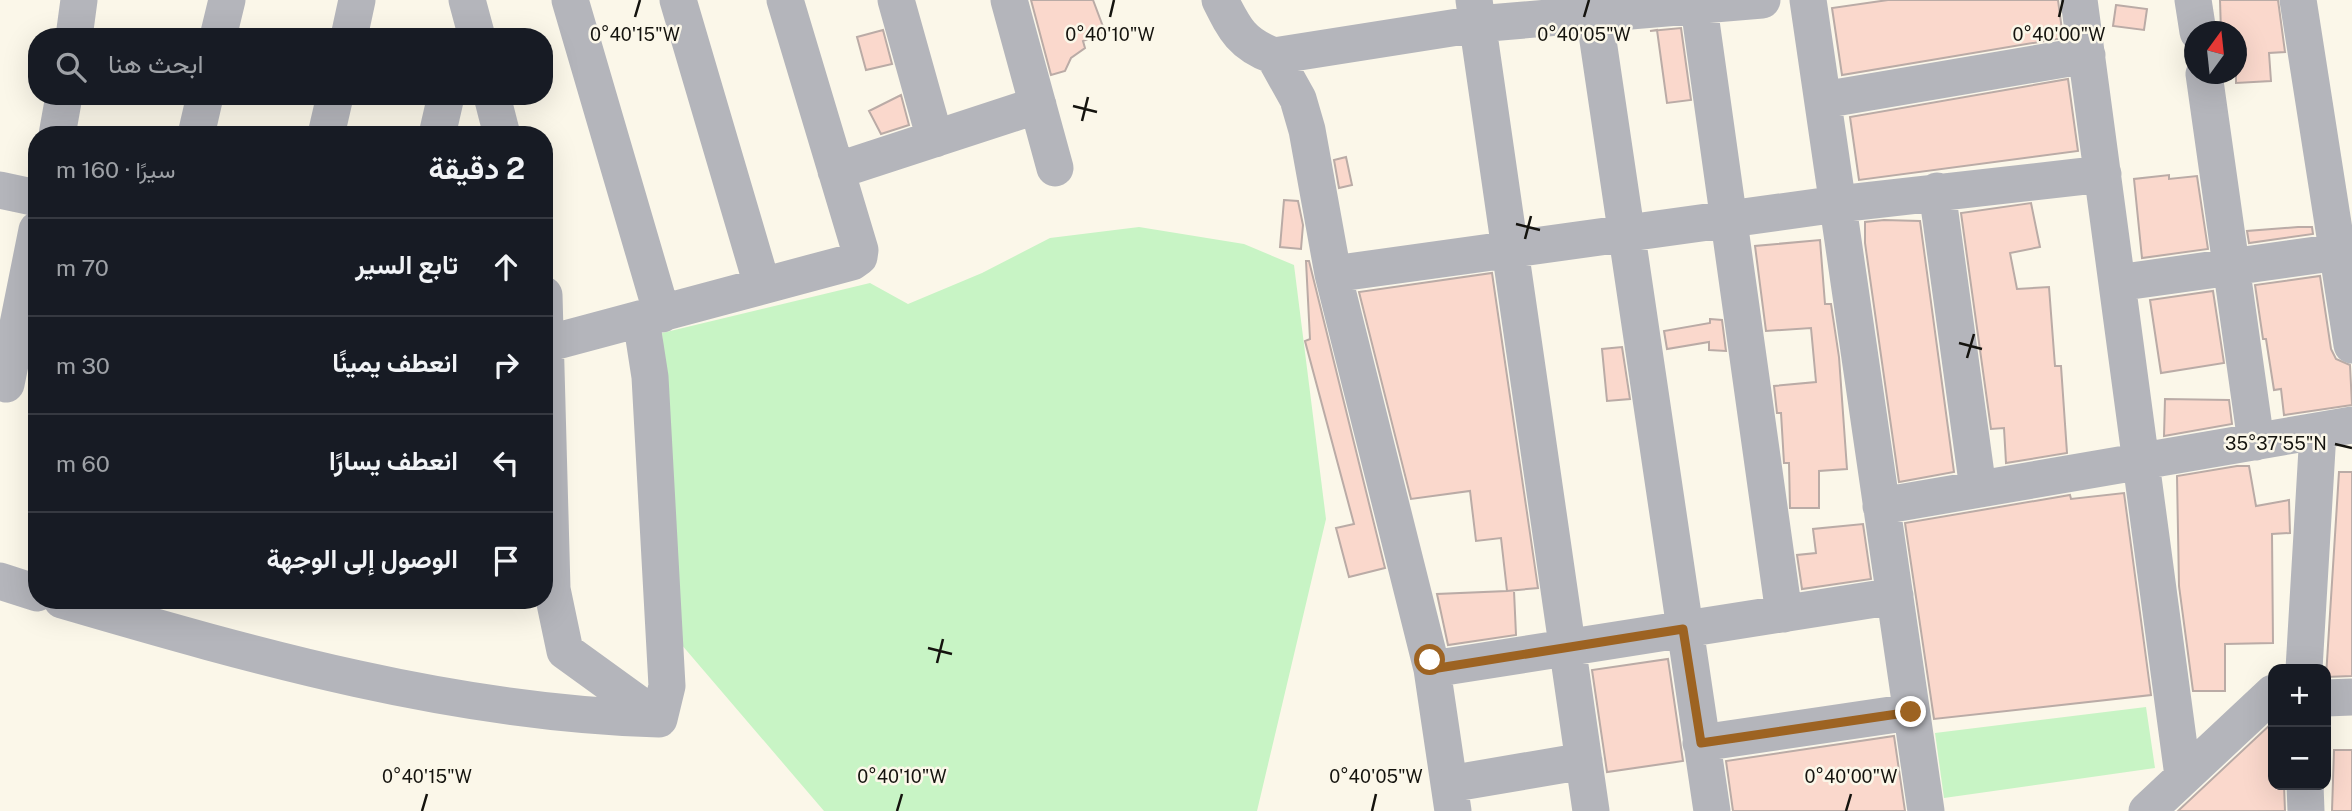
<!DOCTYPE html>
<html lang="ar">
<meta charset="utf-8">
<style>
:root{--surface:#171b24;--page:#242831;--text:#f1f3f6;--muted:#9ea1a6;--line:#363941}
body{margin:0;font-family:"Public Sans",Vazirmatn,sans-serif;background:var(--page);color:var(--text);direction:rtl}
.controls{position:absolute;right:21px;bottom:21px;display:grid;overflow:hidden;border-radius:14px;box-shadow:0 7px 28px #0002}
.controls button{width:63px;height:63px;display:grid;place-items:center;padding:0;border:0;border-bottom:2px solid var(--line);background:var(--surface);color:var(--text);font:35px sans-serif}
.compass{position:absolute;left:2184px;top:21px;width:63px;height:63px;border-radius:50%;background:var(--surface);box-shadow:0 7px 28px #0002;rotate:15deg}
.stop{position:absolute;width:21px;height:21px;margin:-16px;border:5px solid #9d6322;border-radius:50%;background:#fff}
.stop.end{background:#9d6322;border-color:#fff;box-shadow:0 2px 7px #0008}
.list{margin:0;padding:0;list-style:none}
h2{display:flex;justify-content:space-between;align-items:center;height:91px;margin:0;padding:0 28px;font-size:30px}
h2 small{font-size:23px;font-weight:400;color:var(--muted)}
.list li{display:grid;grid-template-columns:46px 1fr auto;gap:21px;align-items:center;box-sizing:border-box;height:98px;padding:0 28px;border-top:2px solid var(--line)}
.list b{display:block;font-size:26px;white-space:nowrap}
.list em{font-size:23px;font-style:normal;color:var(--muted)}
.icon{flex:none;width:38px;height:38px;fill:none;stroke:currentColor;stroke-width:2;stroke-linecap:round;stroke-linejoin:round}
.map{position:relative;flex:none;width:2352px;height:811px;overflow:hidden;direction:ltr}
.search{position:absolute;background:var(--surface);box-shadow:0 7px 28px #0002;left:28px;top:28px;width:525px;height:77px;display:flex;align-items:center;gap:18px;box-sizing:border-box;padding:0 24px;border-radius:28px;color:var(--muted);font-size:26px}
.panel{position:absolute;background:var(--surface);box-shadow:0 7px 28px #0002;left:28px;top:126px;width:525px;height:483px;border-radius:28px;direction:rtl}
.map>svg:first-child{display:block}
</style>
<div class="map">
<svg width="2352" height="811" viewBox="0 0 2352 811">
<rect width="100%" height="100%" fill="#fbf7e9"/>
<path fill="#c8f4c5" d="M 1139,227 L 1244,244 L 1294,265 L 1326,519 L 1257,811 L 824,811 L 681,644 L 662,333 L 870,283 L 908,304 L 982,273 L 1050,238 Z
M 2146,707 L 2155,768 L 1944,798 L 1935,733 Z"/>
<path fill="#fad8cc" stroke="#baaba6" stroke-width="2" d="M 1031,0 L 1093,0 L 1105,32 L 1083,41 L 1085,48 L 1071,58 L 1065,71 L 1051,75 Z
M 1888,0 L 2058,0 L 2063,38 L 1842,75 L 1832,8 Z
M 2220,0 L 2278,0 L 2285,52 L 2269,53 L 2271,81 L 2236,83 L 2236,32 L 2221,32 Z
M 2116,5 L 2147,9 L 2144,30 L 2113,26 Z
M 1681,28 L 1691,100 L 1667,103 L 1657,30 L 1650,31 Z
M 883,30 L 892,64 L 866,70 L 857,37 Z
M 2068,79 L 2078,151 L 1859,180 L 1850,117 Z
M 901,95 L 909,125 L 881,134 L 869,111 Z
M 1346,157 L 1352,185 L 1339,188 L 1334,160 Z
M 2169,175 L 2169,179 L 2197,176 L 2208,249 L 2142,258 L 2134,179 Z
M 1284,200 L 1298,201 L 1303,225 L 1301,249 L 1280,247 Z
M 2031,203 L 2040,247 L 2010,253 L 2017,289 L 2049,287 L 2055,366 L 2061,366 L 2067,453 L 2006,463 L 2004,428 L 1991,429 L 1961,213 Z
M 1884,220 L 1920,221 L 1954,472 L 1899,482 L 1865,243 L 1865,222 Z
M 2298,227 L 2312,227 L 2313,234 L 2249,243 L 2247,231 Z
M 1820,240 L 1825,304 L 1831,304 L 1839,357 L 1847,469 L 1819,471 L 1819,508 L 1790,508 L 1789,463 L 1784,463 L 1781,413 L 1777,413 L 1774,386 L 1816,382 L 1811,328 L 1766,331 L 1755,246 Z
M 1306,261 L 1309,261 L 1385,568 L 1349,577 L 1336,528 L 1354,524 L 1305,341 L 1310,339 Z
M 1492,273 L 1538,588 L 1507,591 L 1514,591 L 1516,635 L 1448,645 L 1437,594 L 1507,591 L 1501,538 L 1476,541 L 1470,491 L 1411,499 L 1359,292 Z
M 2320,276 L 2331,349 L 2336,359 L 2350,365 L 2352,405 L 2284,415 L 2281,389 L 2274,390 L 2266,339 L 2263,339 L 2255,285 Z
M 2213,291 L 2224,363 L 2161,373 L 2150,300 Z
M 1710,319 L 1722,320 L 1726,351 L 1709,350 L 1709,342 L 1667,349 L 1664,331 L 1710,323 Z
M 1622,347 L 1630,399 L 1607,401 L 1602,349 Z
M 2165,399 L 2229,400 L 2232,424 L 2164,436 Z
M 2237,466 L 2249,466 L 2256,506 L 2289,500 L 2290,533 L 2272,534 L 2273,643 L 2225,644 L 2225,691 L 2193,691 L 2179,586 L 2177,476 Z
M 2339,472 L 2352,472 L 2352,676 L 2326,677 Z
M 2124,493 L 2151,695 L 1934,719 L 1905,523 L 2070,495 L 2071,499 Z
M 1863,524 L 1871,579 L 1802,589 L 1797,555 L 1816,553 L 1813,529 Z
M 1668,659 L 1683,761 L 1607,772 L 1592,670 Z
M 2273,722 L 2273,785 L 2284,785 L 2285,811 L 2178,811 Z
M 1894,736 L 1905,811 L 1733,811 L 1726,761 Z
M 2334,750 L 2352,750 L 2352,811 L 2332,811 Z"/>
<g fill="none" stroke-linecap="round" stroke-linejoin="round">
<path stroke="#b4b5bb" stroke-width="37" d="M 467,0 L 477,37
M 570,0 L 662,314
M 678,0 L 762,285
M 896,0 L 935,139
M 1009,0 L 1055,168
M 1220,0 C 1235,30 1242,44 1274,56 L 1298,99 L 1307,130 L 1333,274 L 1432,669
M 1474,0 L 1591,811
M 1592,0 L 1712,811
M 1698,0 L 1784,614
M 1808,0 L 1926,811
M 2079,0 L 2183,776
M 2193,0 L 2198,32
M 2298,0 L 2352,345
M 74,37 L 79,0
M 218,37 L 227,0
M 349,37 L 357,0
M 1274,56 L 1477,24 L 1762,0
M 2204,74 L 2256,442
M 492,96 L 502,135
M 1823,100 L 2087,55
M 57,135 L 64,96
M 196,135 L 205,96
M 326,135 L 335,96
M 437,135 L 446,96
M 836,171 L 1038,105
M 0,190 L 37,198
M 1937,191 L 1978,489
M 1333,274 L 1838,204 L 2103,174
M 2117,283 L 2352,250
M 544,295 L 552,589 L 544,583
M 546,344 L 852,262 L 859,257 L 860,250 L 785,0
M 6,384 L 37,230
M 1881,506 L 2352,425
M 0,581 L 37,593
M 552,589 L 565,651 L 659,719
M 62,600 C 257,657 454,713 659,719 L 667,686 L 650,377 L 641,319
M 2304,669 L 2318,432
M 2326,698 L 2352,697
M 1701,743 L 1911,712
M 1449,784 L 1584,761
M 2305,785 L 2306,811
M 1453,811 L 1432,669 L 1895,596
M 2147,811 L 2273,693"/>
</g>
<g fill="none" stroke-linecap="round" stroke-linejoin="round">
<path stroke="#9d6322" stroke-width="9" d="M 1430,660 L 1432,669 L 1683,629 L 1701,743 L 1911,712"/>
</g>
<path fill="none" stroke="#14130e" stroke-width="2.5" d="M 635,17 L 640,0M 1110,17 L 1114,0M 1584,17 L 1589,0M 2059,17 L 2063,0M 1073,106 L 1097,112M 1082,121 L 1088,97M 1516,224 L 1540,230M 1525,239 L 1531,216M 1959,343 L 1982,349M 1967,358 L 1974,334M 2335,444 L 2352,448M 928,648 L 952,654M 937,663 L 943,639M 422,811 L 427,794M 897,811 L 902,794M 1372,811 L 1376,794M 1846,811 L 1851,794"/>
<g font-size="18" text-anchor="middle" fill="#14130e" stroke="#fbf7e9" stroke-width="5" stroke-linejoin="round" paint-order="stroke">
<text x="635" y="41">0°40'15"W</text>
<text x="1110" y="41">0°40'10"W</text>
<text x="1584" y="41">0°40'05"W</text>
<text x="2059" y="41">0°40'00"W</text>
<text x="2276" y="450">35°37'55"N</text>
<text x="427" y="783">0°40'15"W</text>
<text x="902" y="783">0°40'10"W</text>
<text x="1376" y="783">0°40'05"W</text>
<text x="1851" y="783">0°40'00"W</text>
</g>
</svg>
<div class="controls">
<button>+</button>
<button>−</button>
</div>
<svg class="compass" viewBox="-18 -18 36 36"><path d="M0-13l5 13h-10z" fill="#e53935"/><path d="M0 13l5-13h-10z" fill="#9ea1a6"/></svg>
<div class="stop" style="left:1430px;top:660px"></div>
<div class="stop end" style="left:1911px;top:712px"></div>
<div class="search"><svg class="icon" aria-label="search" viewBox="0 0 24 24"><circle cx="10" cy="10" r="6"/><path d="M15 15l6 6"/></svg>ابحث هنا</div>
<section class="panel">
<h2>2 دقيقة<small>سيرًا · 160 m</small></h2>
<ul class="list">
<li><svg class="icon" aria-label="ahead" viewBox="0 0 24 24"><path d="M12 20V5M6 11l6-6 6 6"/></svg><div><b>تابع السير</b></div><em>70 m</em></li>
<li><svg class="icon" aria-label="right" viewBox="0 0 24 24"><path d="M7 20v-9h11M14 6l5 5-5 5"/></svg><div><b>انعطف يمينًا</b></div><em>30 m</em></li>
<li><svg class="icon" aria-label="left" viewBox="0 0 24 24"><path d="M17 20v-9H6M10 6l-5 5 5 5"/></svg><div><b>انعطف يسارًا</b></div><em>60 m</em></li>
<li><svg class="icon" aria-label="arrive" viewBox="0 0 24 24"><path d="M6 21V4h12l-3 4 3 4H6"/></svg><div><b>الوصول إلى الوجهة</b></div></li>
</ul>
</section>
</div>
